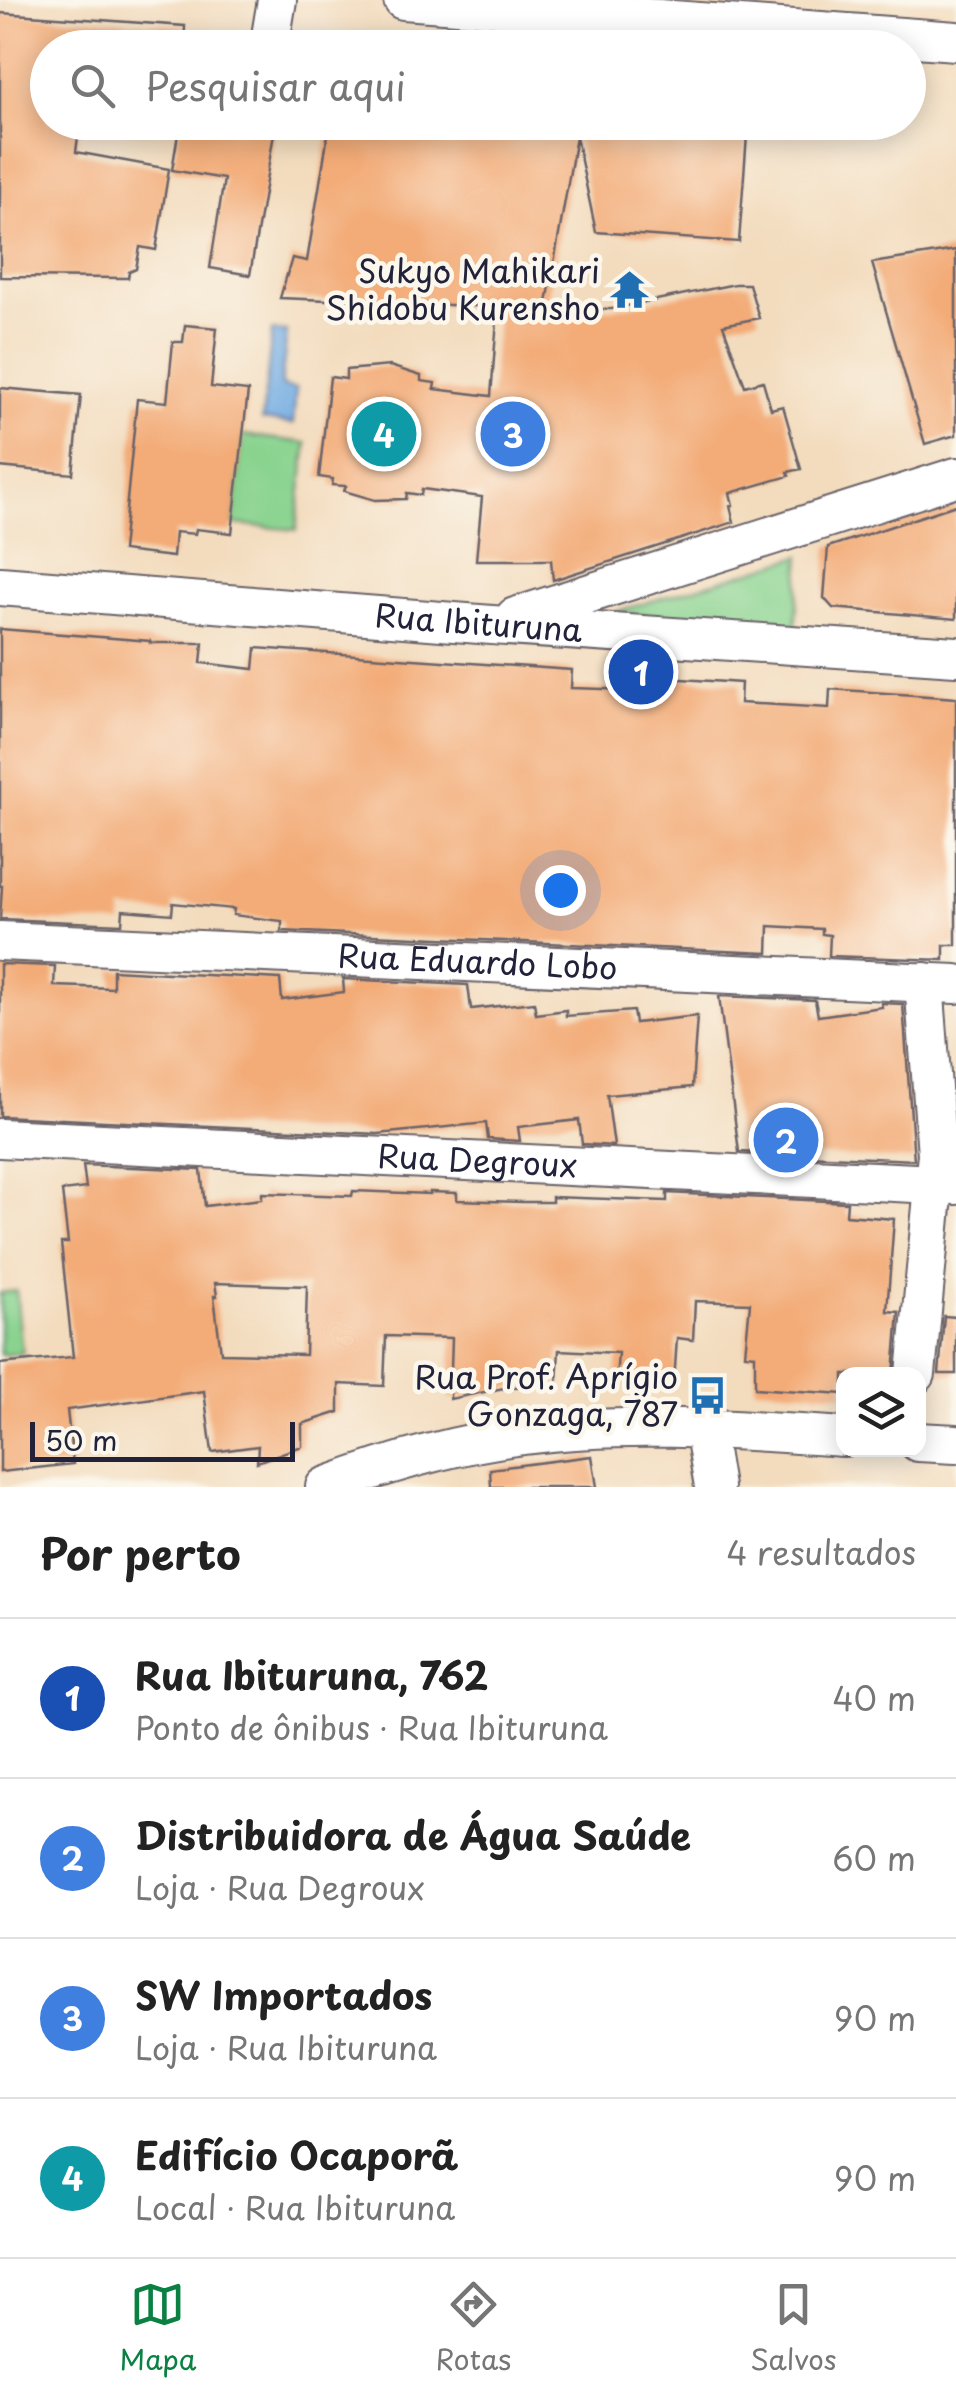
<!DOCTYPE html>
<html lang="pt">
<meta charset="utf-8">
<style>
:root{--surface:#fff;--page:#f6f6f6;--text:#222;--muted:#767676;--line:#e0e0e0;--accent:#0b8043}
body{margin:0;font-family:"Playpen Sans",sans-serif;background:var(--page);color:var(--text)}
.controls{position:absolute;right:30px;bottom:30px;display:grid;overflow:hidden;border-radius:20px;box-shadow:0 5px 25px #0003}
.controls button{width:90px;height:90px;display:grid;place-items:center;padding:0;border:0;border-bottom:2px solid var(--line);background:var(--surface);color:var(--text);font:50px sans-serif}
.scale{position:absolute;left:30px;bottom:25px;width:265px;box-sizing:border-box;padding-left:10px;border:5px solid #22223b;border-top:0;font-size:28px;line-height:35px;white-space:nowrap;color:#22223b;-webkit-text-stroke:8px #fbf7ec;paint-order:stroke}
.you{position:absolute;left:560px;top:890px;width:35px;height:35px;margin:-25px;border:8px solid #fff;border-radius:50%;background:#1a73e8;box-shadow:0 0 0 15px #1a73e833}
.badge{display:grid;place-items:center;width:65px;height:65px;border-radius:50%;background:var(--accent);color:#fff;font-size:32px;font-weight:700}
.pin{position:absolute;translate:-50% -50%;border:5px solid #fff;box-shadow:0 2px 10px #0006}
.list{margin:0;padding:0;list-style:none}
h2{display:flex;justify-content:space-between;align-items:center;height:130px;margin:0;padding:0 40px;font-size:42px}
h2 small{font-size:32px;font-weight:400;color:var(--muted)}
.list li{display:grid;grid-template-columns:65px 1fr auto;gap:30px;align-items:center;box-sizing:border-box;height:160px;padding:0 40px;border-top:2px solid var(--line)}
.list b{display:block;font-size:38px;white-space:nowrap}
.list p{margin:0;font-size:32px;white-space:nowrap;color:var(--muted)}
.list em{font-size:32px;font-style:normal;color:var(--muted)}
.icon{flex:none;width:55px;height:55px;fill:none;stroke:currentColor;stroke-width:2;stroke-linecap:round;stroke-linejoin:round}
.map{position:relative;flex:none;width:956px;height:1487px;overflow:hidden}
.search{position:absolute;background:var(--surface);box-shadow:0 5px 25px #0003;left:30px;right:30px;top:30px;height:110px;display:flex;align-items:center;gap:25px;box-sizing:border-box;padding:0 35px;border-radius:55px;color:var(--muted);font-size:38px}
.sheet{height:770px;background:var(--surface)}
nav{display:flex;justify-content:space-around;align-items:center;box-sizing:border-box;height:140px;border-top:2px solid var(--line);background:var(--surface);font-size:28px;color:var(--muted)}
nav a{display:grid;justify-items:center;gap:5px}
nav .on{color:var(--accent)}
.map>svg:first-child{display:block}
</style>
<div class="map">
<svg width="956" height="1487" viewBox="0 0 956 1487">
<rect width="100%" height="100%" fill="#fbf7ec"/>
<filter id="ink" filterUnits="userSpaceOnUse"><feTurbulence type="fractalNoise" baseFrequency=".01" numOctaves="2"/><feDisplacementMap in="SourceGraphic" scale="20" xChannelSelector="R" yChannelSelector="G"/><feConvolveMatrix kernelMatrix="1 2 1 2 8 2 1 2 1" color-interpolation-filters="sRGB"/></filter>
<filter id="wash" filterUnits="userSpaceOnUse"><feTurbulence type="fractalNoise" baseFrequency=".0048" numOctaves="4" result="noise"/><feDisplacementMap in="SourceGraphic" scale="40" xChannelSelector="R" yChannelSelector="G"/><feGaussianBlur stdDeviation="2.25" result="paint"/><feColorMatrix in="noise" values="0 0 0 0 0 0 0 0 0 0 0 0 0 0 0 0 0 1.4 0 .05"/><feComposite in="paint" operator="in"/></filter>
<g filter="url(#wash)">
<rect width="100%" height="100%" fill="#f3dcbe"/>
<path fill="#89d38f" stroke="#567a65" stroke-width="2.5" d="M 243,435 L 307,443 L 296,530 L 233,524 Z
M 801,556 L 795,629 L 615,612 Z
M 16,1291 L 22,1353 L 0,1355 L 0,1293 Z"/>
<path fill="#72abe2" stroke="#4a668e" stroke-width="2.5" d="M 272,331 L 287,332 L 281,386 L 296,389 L 293,424 L 262,420 Z"/>
<g id="blocks">
<path fill="#f3ab77" fill-rule="evenodd" d="M 0,13 L 185,26 L 184,48 L 48,48 L 48,122 L 80,122 L 76,152 L 169,169 L 156,250 L 140,247 L 136,269 L 129,272 L 128,278 L 0,277 Z
M 180,122 L 276,122 L 250,275 L 210,268 L 224,179 L 172,170 Z
M 330,122 L 748,122 L 739,242 L 596,232 L 576,137 L 546,309 L 612,309 L 735,284 L 749,284 L 759,318 L 723,325 L 745,386 L 763,381 L 771,409 L 783,406 L 801,469 L 788,472 L 789,476 L 730,493 L 733,505 L 730,506 L 734,522 L 553,580 L 551,560 L 476,560 L 482,497 L 422,489 L 421,495 L 407,493 L 406,499 L 375,500 L 344,491 L 346,486 L 332,485 L 333,479 L 319,477 L 330,377 L 346,379 L 346,370 L 390,366 L 421,376 L 421,381 L 435,383 L 434,389 L 491,396 L 498,307 L 280,298 L 292,258 L 307,261 Z
M 956,250 L 956,435 L 925,444 L 872,263 Z
M 185,325 L 217,328 L 211,387 L 248,391 L 232,533 L 196,529 L 195,534 L 175,532 L 173,557 L 122,551 L 137,399 L 167,402 L 173,342 L 183,342 Z
M 0,388 L 81,395 L 73,474 L 0,467 Z
M 956,505 L 956,619 L 833,608 L 824,598 L 828,547 Z
M 0,629 L 150,641 L 150,643 L 203,643 L 201,663 L 254,669 L 256,648 L 572,670 L 571,688 L 635,690 L 636,676 L 741,683 L 740,703 L 829,708 L 830,689 L 956,698 L 956,945 L 944,945 L 944,960 L 829,956 L 830,935 L 822,934 L 822,929 L 769,926 L 768,953 L 282,931 L 282,921 L 233,915 L 234,909 L 173,903 L 172,914 L 123,910 L 122,924 L 0,919 L 2,886 L 0,886 Z
M 0,964 L 55,966 L 54,986 L 113,988 L 113,970 L 280,979 L 282,1000 L 344,992 L 343,979 L 468,985 L 471,1009 L 534,1002 L 536,1014 L 566,1010 L 566,1016 L 633,1011 L 635,1023 L 697,1016 L 692,1087 L 607,1095 L 614,1146 L 582,1144 L 579,1120 L 518,1127 L 520,1141 L 488,1139 L 486,1123 L 378,1134 L 0,1116 Z
M 719,996 L 815,1000 L 818,1016 L 882,1007 L 881,1003 L 903,1004 L 914,1160 L 739,1152 Z
M 83,1165 L 201,1170 L 205,1206 L 262,1199 L 262,1193 L 352,1196 L 353,1191 L 430,1194 L 430,1192 L 457,1193 L 457,1200 L 523,1202 L 552,1202 L 552,1197 L 667,1201 L 667,1193 L 847,1202 L 846,1215 L 894,1219 L 887,1311 L 899,1312 L 894,1374 L 844,1374 L 844,1394 L 755,1388 L 755,1355 L 745,1354 L 750,1303 L 695,1301 L 693,1340 L 677,1338 L 674,1383 L 616,1379 L 618,1353 L 559,1350 L 557,1383 L 504,1388 L 450,1399 L 452,1338 L 386,1336 L 384,1386 L 339,1384 L 339,1412 L 302,1424 L 302,1446 L 257,1462 L 258,1446 L 212,1452 L 204,1391 L 67,1410 L 73,1464 L 0,1472 L 0,1364 L 73,1357 L 61,1243 L 68,1243 L 62,1191 L 86,1188 ZM 215,1283 L 307,1286 L 305,1355 L 221,1353 L 214,1296 L 217,1296 Z
M 944,1316 L 956,1317 L 956,1374 L 939,1374 Z
M 592,1456 L 597,1487 L 491,1487 L 490,1469 Z"/>
</g>
</g>
<g filter="url(#ink)">
<use href="#blocks" fill-opacity="0" stroke="#6b6369" stroke-width="2.5"/>
<g fill="none" stroke-linecap="round" stroke-linejoin="round">
<defs>
<g id="minor">
<path d="M 403,0 L 956,41"/>
<path d="M 269,48 L 277,0"/>
<path id="s1" d="M 0,586 L 492,625 L 956,656"/>
<path d="M 515,617 L 956,477"/>
<path id="s2" d="M 0,941 L 956,984"/>
<path id="s3" d="M 0,1138 L 956,1185"/>
<path d="M 916,1374 L 937,1154 L 924,982"/>
<path d="M 704,1427 L 714,1487"/>
<path d="M 918,1442 L 956,1444"/>
<path d="M 325,1487 C 386,1464 459,1443 524,1435 C 630,1421 737,1430 844,1437"/>
</g>
</defs>
<use href="#minor" stroke="#6b6369" stroke-width="42"/>
<use href="#minor" stroke="#fff" stroke-width="38"/>
</g>
</g>
<defs>
<symbol id="temple-bare" viewBox="-9 -9 18 18"><path d="M0-6L5-2H3V0L6.5 2.5H4V6H1.5V3h-3V6H-4V2.5H-6.5L-3 0V-2H-5Z" fill="#1f6fb2" stroke="#fbf7ec" stroke-width="2.5" paint-order="stroke"/></symbol>
<symbol id="bus-bare" viewBox="-9 -9 18 18"><path d="M-5-6H5V4H4V6H2V4H-2V6H-4V4H-5ZM-3.5-4V0h7V-4ZM-3.5 1.2v1.5H-2V1.2ZM2 1.2v1.5H3.5V1.2Z" fill="#1f6fb2" stroke="#fbf7ec" stroke-width="2.5" paint-order="stroke"/></symbol>
</defs>
<g fill-rule="evenodd">
<use href="#temple-bare" x="602" y="262" width="55" height="55"/>
<use href="#bus-bare" x="680" y="1368" width="55" height="55"/>
</g>
<g text-anchor="middle" stroke-width="9" stroke-linejoin="round" paint-order="stroke">
<g font-size="32" fill="#22223b" stroke="#fbf7ec" text-anchor="end">
<text x="600" y="283">Sukyo Mahikari<tspan x="600" dy="37">Shidobu Kurensho</tspan></text>
<text x="678" y="1389">Rua Prof. Aprígio<tspan x="678" dy="37">Gonzaga, 787</tspan></text>
</g>
<g font-size="32" fill="#22223b" stroke="#fbf7ec">
<text dy="11" stroke="none"><textPath href="#s1" startOffset="480">Rua Ibituruna</textPath></text>
<text dy="11" stroke="none"><textPath href="#s2" startOffset="478">Rua Eduardo Lobo</textPath></text>
<text dy="11" stroke="none"><textPath href="#s3" startOffset="478">Rua Degroux</textPath></text>
</g>
</g>
</svg>
<div class="controls">
<button><svg class="icon" aria-label="layers" viewBox="0 0 24 24"><path d="M12 4l9 5-9 5-9-5zM3 14l9 5 9-5"/></svg></button>
</div>
<div class="scale">50 m</div>
<div class="you"></div>
<div class="pin badge" style="left:641px;top:672px;background:#1a4fb4">1</div>
<div class="pin badge" style="left:786px;top:1140px;background:#3f7fe0">2</div>
<div class="pin badge" style="left:513px;top:434px;background:#3f7fe0">3</div>
<div class="pin badge" style="left:384px;top:434px;background:#0f9aa8">4</div>
<div class="search"><svg class="icon" aria-label="search" viewBox="0 0 24 24"><circle cx="10" cy="10" r="6"/><path d="M15 15l6 6"/></svg>Pesquisar aqui</div>
</div>
<section class="sheet">
<h2>Por perto<small>4 resultados</small></h2>
<ul class="list">
<li><span class="badge" style="background:#1a4fb4">1</span><div><b>Rua Ibituruna, 762</b><p>Ponto de ônibus · Rua Ibituruna</p></div><em>40 m</em></li>
<li><span class="badge" style="background:#3f7fe0">2</span><div><b>Distribuidora de Água Saúde</b><p>Loja · Rua Degroux</p></div><em>60 m</em></li>
<li><span class="badge" style="background:#3f7fe0">3</span><div><b>SW Importados</b><p>Loja · Rua Ibituruna</p></div><em>90 m</em></li>
<li><span class="badge" style="background:#0f9aa8">4</span><div><b>Edifício Ocaporã</b><p>Local · Rua Ibituruna</p></div><em>90 m</em></li>
</ul>
</section>
<nav>
<a class="on"><svg class="icon" aria-label="map" viewBox="0 0 24 24"><path d="M3 6l6-2 6 2 6-2v14l-6 2-6-2-6 2zM9 4v14M15 6v14"/></svg>Mapa</a>
<a><svg class="icon" aria-label="directions" viewBox="0 0 24 24"><path d="M12 3l9 9-9 9-9-9zM9 14v-3h6M13 9l2 2-2 2"/></svg>Rotas</a>
<a><svg class="icon" aria-label="saved" viewBox="0 0 24 24"><path d="M7 4h10v16l-5-4-5 4z"/></svg>Salvos</a>
</nav>
